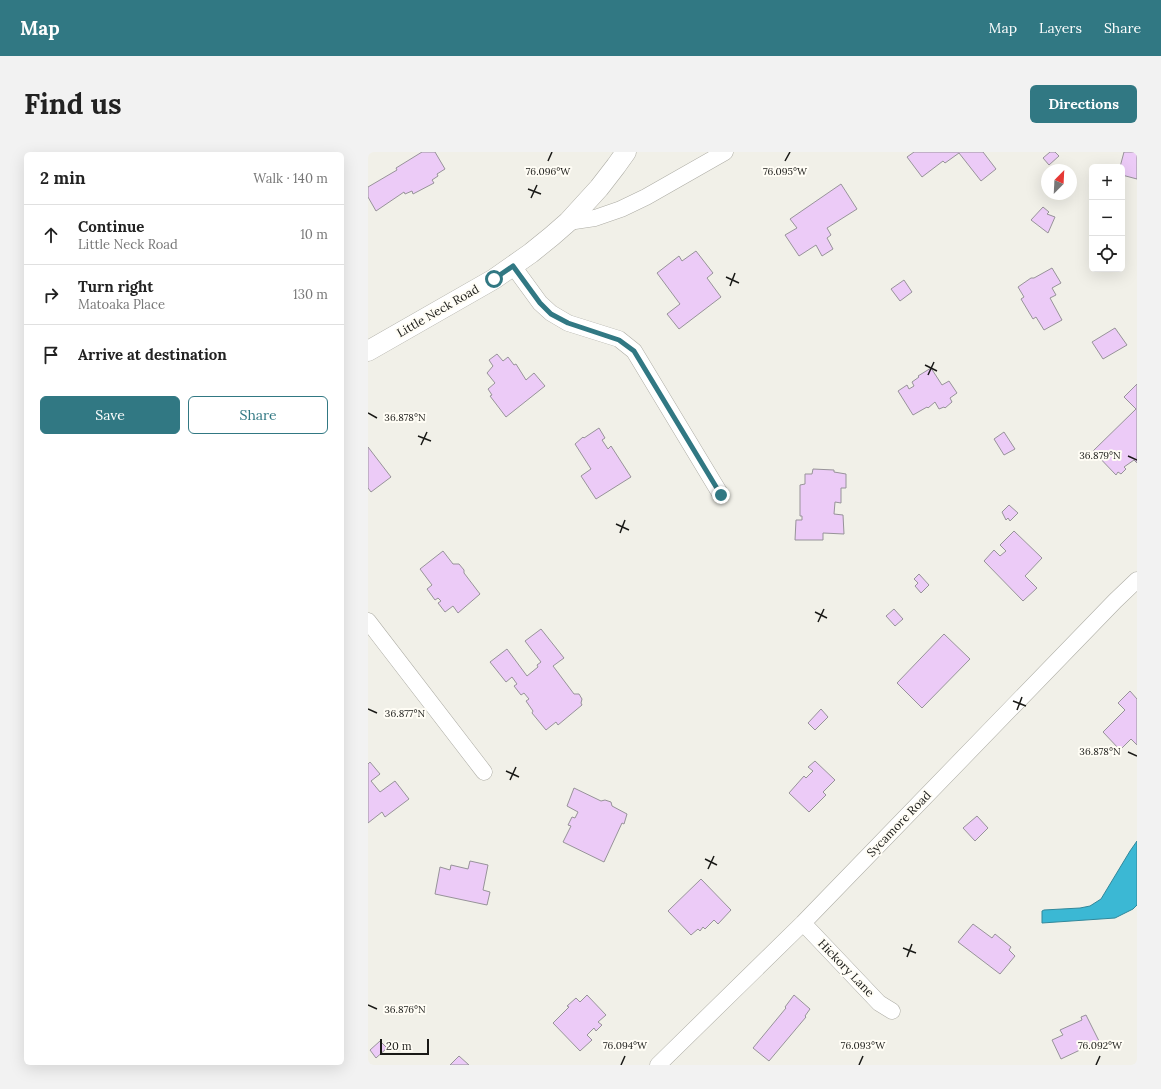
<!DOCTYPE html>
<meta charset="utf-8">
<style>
:root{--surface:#fff;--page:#f2f2f2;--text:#222;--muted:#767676;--line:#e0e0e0;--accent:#317883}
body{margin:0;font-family:Lora,serif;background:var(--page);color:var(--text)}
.controls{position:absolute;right:12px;top:12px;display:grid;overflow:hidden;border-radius:6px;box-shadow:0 4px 16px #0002}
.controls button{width:36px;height:36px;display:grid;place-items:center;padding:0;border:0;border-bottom:1px solid var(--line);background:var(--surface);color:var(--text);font:20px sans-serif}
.compass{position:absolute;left:673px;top:12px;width:36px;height:36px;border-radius:50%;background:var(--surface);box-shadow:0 4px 16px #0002;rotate:24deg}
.scale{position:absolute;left:12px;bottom:10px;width:49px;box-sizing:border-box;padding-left:4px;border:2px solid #191916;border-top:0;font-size:11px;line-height:14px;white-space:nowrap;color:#191916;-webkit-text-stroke:3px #fffdf5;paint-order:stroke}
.stop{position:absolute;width:12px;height:12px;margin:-9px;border:3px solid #317883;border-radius:50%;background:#fff}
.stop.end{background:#317883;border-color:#fff;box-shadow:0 1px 4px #0008}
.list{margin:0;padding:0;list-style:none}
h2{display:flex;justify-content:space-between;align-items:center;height:52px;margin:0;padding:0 16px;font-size:17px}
h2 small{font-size:13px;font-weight:400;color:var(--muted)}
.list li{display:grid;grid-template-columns:26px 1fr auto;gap:12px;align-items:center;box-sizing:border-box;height:60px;padding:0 16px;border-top:1px solid var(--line)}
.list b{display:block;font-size:15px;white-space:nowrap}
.list p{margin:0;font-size:13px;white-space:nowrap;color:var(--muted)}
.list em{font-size:13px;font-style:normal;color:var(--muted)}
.actions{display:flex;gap:8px;padding:12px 16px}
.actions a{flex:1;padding:9px 0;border:1px solid var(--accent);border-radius:6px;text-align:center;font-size:14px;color:var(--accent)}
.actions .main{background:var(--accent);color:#fff}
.icon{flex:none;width:22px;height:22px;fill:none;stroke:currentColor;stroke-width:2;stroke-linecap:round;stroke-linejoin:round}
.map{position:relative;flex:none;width:769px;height:913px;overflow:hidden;border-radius:6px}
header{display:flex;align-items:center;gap:24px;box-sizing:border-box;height:56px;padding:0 20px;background:var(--accent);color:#fff}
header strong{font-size:19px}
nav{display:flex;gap:22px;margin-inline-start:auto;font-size:14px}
.intro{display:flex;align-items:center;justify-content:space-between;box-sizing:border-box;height:96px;padding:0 24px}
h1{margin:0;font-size:28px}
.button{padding:10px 18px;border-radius:6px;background:var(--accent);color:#fff;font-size:14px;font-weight:700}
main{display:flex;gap:24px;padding:0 24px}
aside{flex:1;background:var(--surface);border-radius:6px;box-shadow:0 4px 16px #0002}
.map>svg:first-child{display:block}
</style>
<header>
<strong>Map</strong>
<nav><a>Map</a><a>Layers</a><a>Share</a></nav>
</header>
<div class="intro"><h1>Find us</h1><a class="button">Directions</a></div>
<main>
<aside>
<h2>2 min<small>Walk · 140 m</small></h2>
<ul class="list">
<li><svg class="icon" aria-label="ahead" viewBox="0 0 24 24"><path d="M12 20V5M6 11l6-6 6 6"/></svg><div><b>Continue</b><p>Little Neck Road</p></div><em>10 m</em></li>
<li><svg class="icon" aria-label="right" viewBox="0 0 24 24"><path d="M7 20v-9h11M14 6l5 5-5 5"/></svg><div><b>Turn right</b><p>Matoaka Place</p></div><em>130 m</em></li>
<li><svg class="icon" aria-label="arrive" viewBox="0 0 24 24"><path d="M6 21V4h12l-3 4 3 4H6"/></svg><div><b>Arrive at destination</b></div></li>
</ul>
<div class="actions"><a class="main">Save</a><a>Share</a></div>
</aside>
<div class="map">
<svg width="769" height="913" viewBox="0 0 769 913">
<rect width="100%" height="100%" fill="#f1f0e8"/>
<path fill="#3bb8d4" stroke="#31889b" d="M 769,689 L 769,753 L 765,757 L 747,766 L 674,771 L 674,759 L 676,758 L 712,756 L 722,754 L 733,747 L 762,699 Z"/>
<path fill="#eccbf7" stroke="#979399" d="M 54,0 L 67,0 L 77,17 L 69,22 L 70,24 L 64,28 L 66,31 L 45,42 L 44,39 L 37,42 L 36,40 L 8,59 L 0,45 L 0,35 L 29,18 L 28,16 Z
M 546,0 L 615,0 L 628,17 L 613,29 L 591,1 L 577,11 L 575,9 L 554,25 L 539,5 Z
M 682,0 L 687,0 L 691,4 L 681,13 L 675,6 Z
M 756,0 L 769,0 L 769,27 L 754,23 L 754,15 L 752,15 Z
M 473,32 L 489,57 L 459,76 L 463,83 L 459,86 L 465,97 L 454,104 L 448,93 L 431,104 L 417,83 L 429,76 L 422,67 Z
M 675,55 L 681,60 L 679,62 L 687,65 L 680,81 L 663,68 Z
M 328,99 L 345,121 L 339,126 L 353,145 L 311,177 L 299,162 L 312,152 L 289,121 L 311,104 L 314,109 Z
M 684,116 L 693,131 L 684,136 L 688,143 L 682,146 L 694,168 L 676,178 L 668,165 L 665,167 L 653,147 L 656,145 L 650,135 L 663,126 L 666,126 Z
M 536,128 L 544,140 L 532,149 L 523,137 Z
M 747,176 L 759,193 L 735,207 L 724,190 Z
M 129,202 L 135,209 L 140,205 L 146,213 L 148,212 L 158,228 L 166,221 L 177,234 L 138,265 L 122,244 L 124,243 L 120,237 L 127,231 L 119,221 L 125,214 L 121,208 Z
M 563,216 L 574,233 L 581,229 L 589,241 L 582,246 L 584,250 L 577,256 L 576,255 L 571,257 L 567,250 L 560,256 L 559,255 L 545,263 L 530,239 L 539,233 L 541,237 L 546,234 L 544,230 L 551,225 L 550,224 Z
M 769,232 L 769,311 L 766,308 L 756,315 L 758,317 L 753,322 L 750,320 L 748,323 L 725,299 L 768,257 L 756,245 Z
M 231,276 L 237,286 L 234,288 L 240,297 L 243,294 L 263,325 L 228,347 L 213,324 L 223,317 L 207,292 L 215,285 L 216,286 Z
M 636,280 L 647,297 L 636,303 L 626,287 Z
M 0,295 L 23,325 L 3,340 L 0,336 Z
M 445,317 L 466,318 L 466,320 L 478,322 L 478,336 L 473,336 L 473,351 L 467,350 L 466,362 L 475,363 L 476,382 L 455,381 L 455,388 L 427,388 L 428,368 L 434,368 L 434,364 L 432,364 L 432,333 L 437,332 L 437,322 L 444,322 Z
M 641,353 L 650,361 L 642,369 L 640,366 L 638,368 L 634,360 Z
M 646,379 L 674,406 L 657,424 L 669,436 L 655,449 L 616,409 L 626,398 L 632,404 L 638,399 L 632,393 Z
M 75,399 L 85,412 L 91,412 L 96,418 L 96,421 L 112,442 L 90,461 L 85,454 L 77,460 L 70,451 L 73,449 L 70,446 L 67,448 L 59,437 L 64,433 L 52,417 Z
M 551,422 L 561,433 L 553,441 L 547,434 L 550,431 L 546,427 Z
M 526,457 L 535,467 L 527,474 L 518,464 Z
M 173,477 L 196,506 L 185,514 L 206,542 L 211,542 L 214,547 L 213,551 L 214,553 L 190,573 L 188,570 L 178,578 L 164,561 L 165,559 L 158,549 L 161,547 L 156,541 L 153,543 L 146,534 L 149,532 L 144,525 L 138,530 L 122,510 L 139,497 L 159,524 L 170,515 L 169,513 L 173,510 L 157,489 Z
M 576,482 L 602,507 L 554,556 L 529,531 Z
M 762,539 L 769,547 L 769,593 L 763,587 L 752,598 L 735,580 L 757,558 L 750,551 Z
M 453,557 L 460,565 L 447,578 L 440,571 Z
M 447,609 L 467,628 L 455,640 L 458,643 L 441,660 L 421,641 L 436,624 L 438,626 L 445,619 L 440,615 Z
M 2,610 L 12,622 L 3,629 L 12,640 L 27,629 L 41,647 L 17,665 L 14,660 L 0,671 L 0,612 Z
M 206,636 L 233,649 L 237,648 L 243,650 L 244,654 L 259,662 L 256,672 L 254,671 L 236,710 L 195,690 L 203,674 L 200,673 L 204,665 L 207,666 L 210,660 L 199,654 Z
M 609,664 L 620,676 L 607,689 L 595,676 Z
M 102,709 L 120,713 L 115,738 L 122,740 L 119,753 L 67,742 L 72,715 L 82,718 L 83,713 L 100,717 Z
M 333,727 L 363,758 L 350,772 L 346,768 L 337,777 L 335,775 L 332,779 L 330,777 L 323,783 L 300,759 Z
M 605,772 L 624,786 L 627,782 L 643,795 L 641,798 L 647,804 L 632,822 L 590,790 Z
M 219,843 L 238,863 L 230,870 L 234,873 L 228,879 L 226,876 L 219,883 L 224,888 L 212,899 L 185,871 L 201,855 L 199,854 L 208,846 L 212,850 Z
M 426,843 L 442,857 L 437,864 L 438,865 L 401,909 L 385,896 L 418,856 L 417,855 Z
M 718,863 L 731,889 L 693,907 L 684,888 L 695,883 L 692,878 L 714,868 L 713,865 Z
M 12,889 L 19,896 L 8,906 L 2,898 Z
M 91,904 L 101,913 L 82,913 Z"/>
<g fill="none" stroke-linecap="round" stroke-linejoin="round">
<defs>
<path id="minor" d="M 200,70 L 227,66 L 253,57 L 278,45 L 357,0
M 145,114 L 172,151 L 183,161 L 200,171 L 251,187 L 266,199 L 353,343
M 0,469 L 116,620
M 435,771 L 511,851 L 524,859
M 290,913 L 435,771 L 747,449 L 769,428"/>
<path id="tertiary" d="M 0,199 L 126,127 L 163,101 L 184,84 L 200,70 L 231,36 L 248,14 L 258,0"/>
</defs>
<use href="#minor" stroke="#adaca4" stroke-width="17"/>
<use href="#tertiary" stroke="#adaca4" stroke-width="21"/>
<use href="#minor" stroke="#fff" stroke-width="16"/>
<use href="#tertiary" stroke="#fff" stroke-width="20"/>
</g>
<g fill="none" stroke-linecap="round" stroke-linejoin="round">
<path stroke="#317883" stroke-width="5" d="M 126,127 L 145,114 L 172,151 L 183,162 L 200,171 L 251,188 L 266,199 L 353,343"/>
</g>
<path fill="none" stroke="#191916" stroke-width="1.5" d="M 180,9 L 184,0M 417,9 L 422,0M 160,37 L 173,42M 163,46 L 169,33M 358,125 L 371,131M 362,134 L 367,121M 557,213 L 569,219M 560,223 L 566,210M 0,261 L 9,266M 50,284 L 63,289M 53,293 L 59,280M 760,304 L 769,308M 248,372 L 261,378M 252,381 L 257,368M 447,460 L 459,466M 450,470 L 456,457M 645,549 L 658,554M 0,557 L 9,561M 649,558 L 654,545M 760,600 L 769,604M 138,619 L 151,625M 142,628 L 148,615M 337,707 L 349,713M 340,717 L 346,704M 535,796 L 548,801M 539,805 L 544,792M 0,853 L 9,857M 253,913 L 257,904M 491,913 L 495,904M 728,913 L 732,904"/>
<g text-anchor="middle" stroke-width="4" stroke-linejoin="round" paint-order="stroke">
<g font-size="12" fill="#191916" stroke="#fffdf5">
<text transform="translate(70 159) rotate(-30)" y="4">Little Neck Road</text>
<text transform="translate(531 672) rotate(-46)" y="4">Sycamore Road</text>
<text transform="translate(478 816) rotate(46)" y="4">Hickory Lane</text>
</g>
</g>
<g font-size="10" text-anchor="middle" fill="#191916" stroke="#fffdf5" stroke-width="4" stroke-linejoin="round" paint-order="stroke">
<text x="417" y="23">76.095°W</text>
<text x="180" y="23">76.096°W</text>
<text x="37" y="269">36.878°N</text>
<text x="732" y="307">36.879°N</text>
<text x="37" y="565">36.877°N</text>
<text x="732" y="603">36.878°N</text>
<text x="37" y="861">36.876°N</text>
<text x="257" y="897">76.094°W</text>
<text x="495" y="897">76.093°W</text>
<text x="732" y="897">76.092°W</text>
</g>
</svg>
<div class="controls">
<button>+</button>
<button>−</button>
<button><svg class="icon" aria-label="locate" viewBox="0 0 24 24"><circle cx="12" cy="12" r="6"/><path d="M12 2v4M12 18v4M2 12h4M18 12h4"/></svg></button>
</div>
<svg class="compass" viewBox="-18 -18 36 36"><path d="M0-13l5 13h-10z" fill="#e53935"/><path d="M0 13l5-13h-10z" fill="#767676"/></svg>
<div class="scale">20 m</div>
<div class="stop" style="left:126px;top:127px"></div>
<div class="stop end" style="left:353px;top:343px"></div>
</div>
</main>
